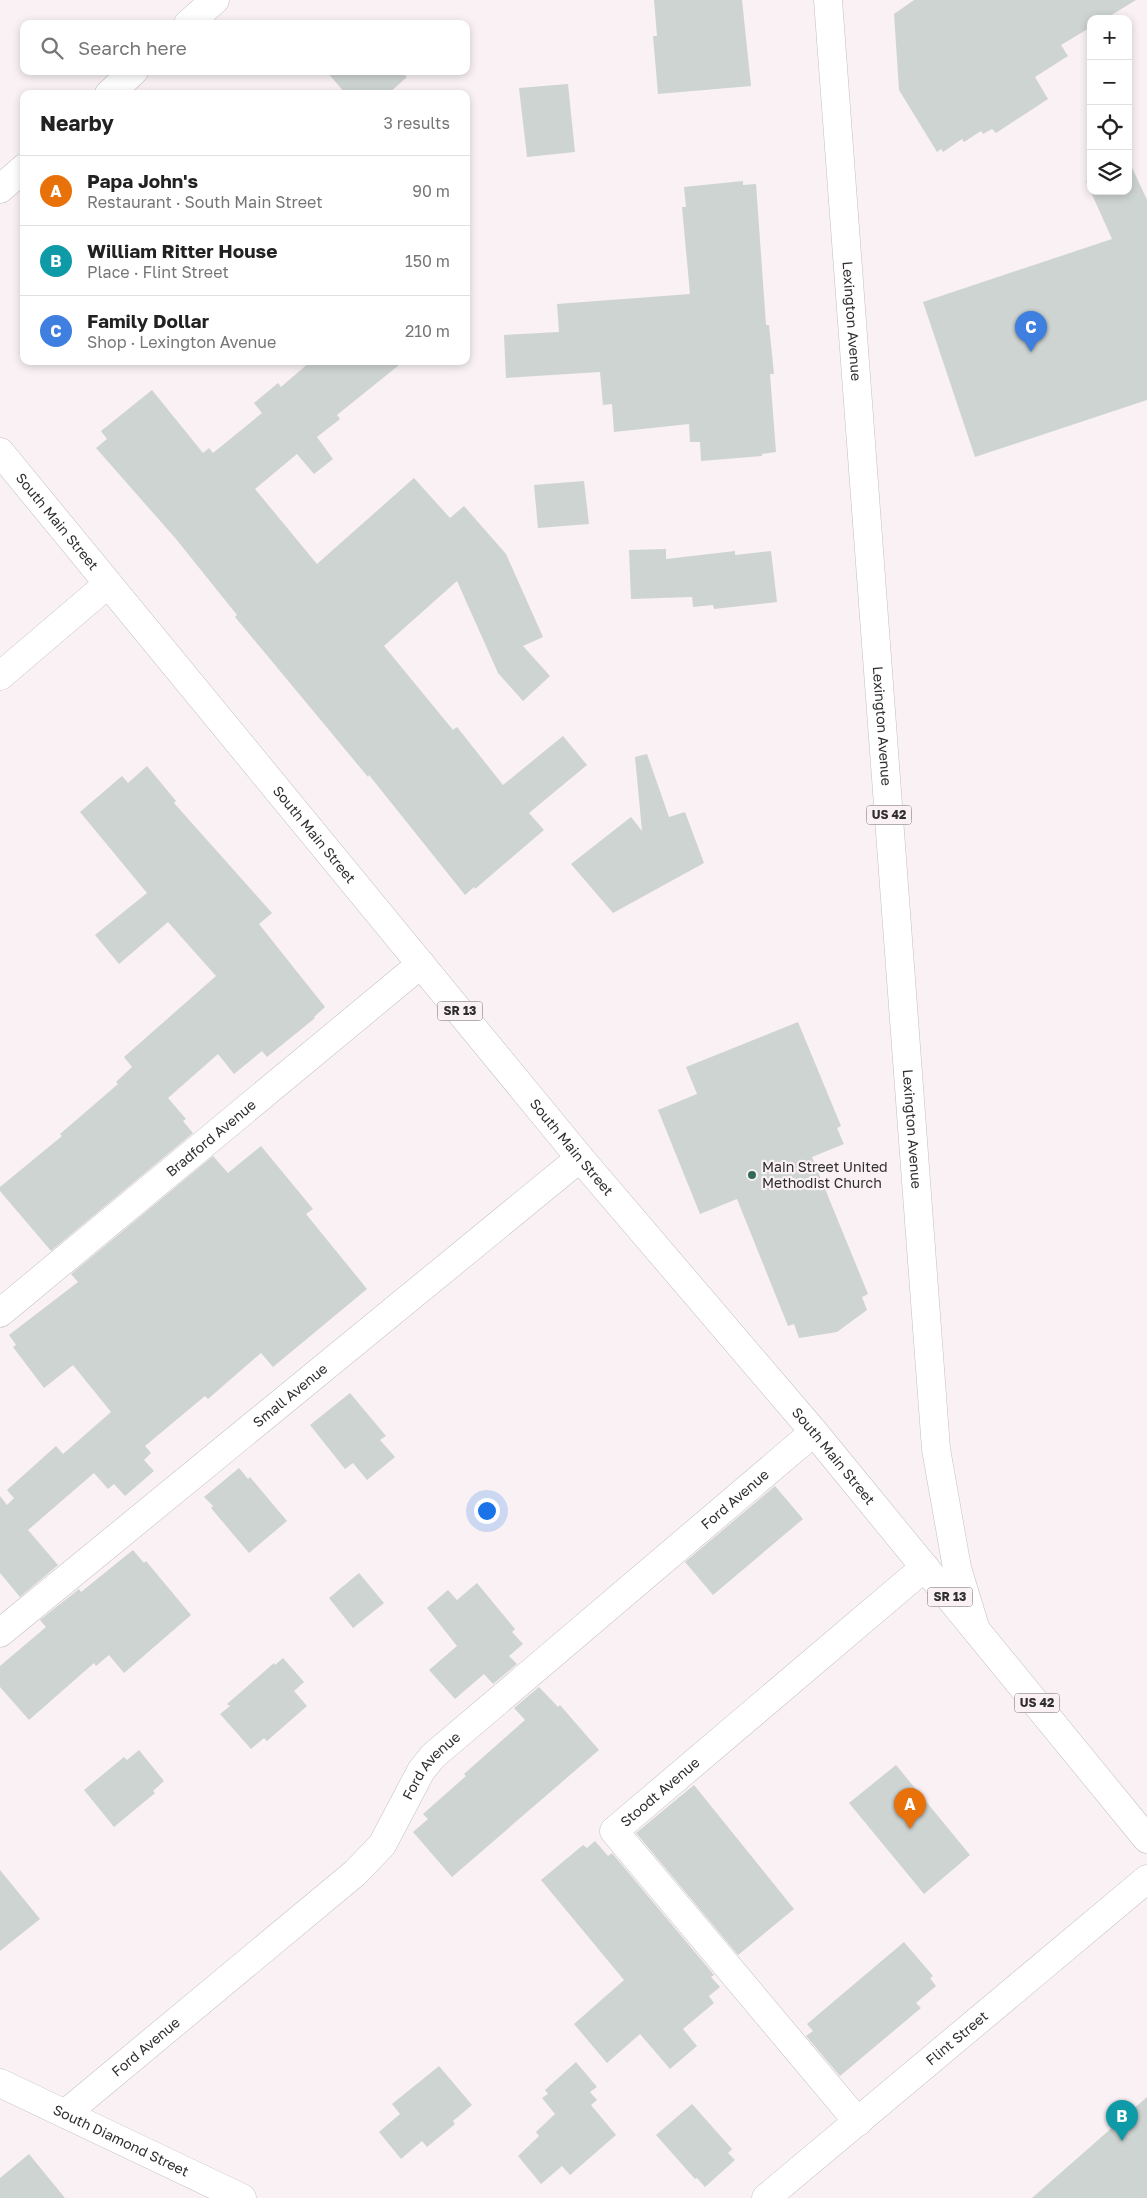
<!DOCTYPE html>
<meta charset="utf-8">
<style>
:root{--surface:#fff;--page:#f6f6f6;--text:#222;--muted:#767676;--line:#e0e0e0;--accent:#111827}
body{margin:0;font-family:"Golos Text",sans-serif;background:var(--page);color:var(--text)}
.controls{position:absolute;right:15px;top:15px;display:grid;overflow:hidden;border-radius:10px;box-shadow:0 2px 8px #0003}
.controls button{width:45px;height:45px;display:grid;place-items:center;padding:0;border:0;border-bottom:1px solid var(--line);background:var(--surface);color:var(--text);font:25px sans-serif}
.you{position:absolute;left:486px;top:1510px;width:18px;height:18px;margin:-12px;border:4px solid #fff;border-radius:50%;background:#1a73e8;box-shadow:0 0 0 8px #1a73e833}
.badge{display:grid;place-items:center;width:32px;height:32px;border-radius:50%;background:var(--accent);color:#fff;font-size:16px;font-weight:700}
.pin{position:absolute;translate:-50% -41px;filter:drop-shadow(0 1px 2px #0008)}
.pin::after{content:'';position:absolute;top:26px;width:18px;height:15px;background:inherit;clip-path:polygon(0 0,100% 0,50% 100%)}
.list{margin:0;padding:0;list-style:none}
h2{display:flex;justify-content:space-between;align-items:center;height:65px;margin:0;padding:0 20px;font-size:21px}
h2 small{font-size:16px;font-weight:400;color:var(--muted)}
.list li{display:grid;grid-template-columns:32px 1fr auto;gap:15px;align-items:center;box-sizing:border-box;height:70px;padding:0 20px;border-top:1px solid var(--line)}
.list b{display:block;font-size:19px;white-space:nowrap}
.list p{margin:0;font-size:16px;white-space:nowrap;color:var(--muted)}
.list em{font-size:16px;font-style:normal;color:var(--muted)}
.icon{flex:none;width:28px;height:28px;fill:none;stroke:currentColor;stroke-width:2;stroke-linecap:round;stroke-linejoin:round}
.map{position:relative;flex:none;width:1147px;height:2198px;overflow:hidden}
.search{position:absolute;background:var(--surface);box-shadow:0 2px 8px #0003;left:20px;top:20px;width:450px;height:55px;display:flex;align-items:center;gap:12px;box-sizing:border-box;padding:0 18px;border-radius:10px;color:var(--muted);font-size:19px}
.panel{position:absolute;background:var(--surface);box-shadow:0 2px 8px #0003;left:20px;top:90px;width:450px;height:275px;border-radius:10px}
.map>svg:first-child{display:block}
</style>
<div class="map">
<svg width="1147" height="2198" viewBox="0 0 1147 2198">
<rect width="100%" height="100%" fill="#f9f1f4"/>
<path fill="#ced4d1" d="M 654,0 L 742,0 L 751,86 L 658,94 L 653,36 L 657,36 Z
M 914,0 L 1136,0 L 1105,19 L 1091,19 L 1091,27 L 1061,45 L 1068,56 L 1035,77 L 1048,99 L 996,133 L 992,129 L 983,134 L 981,131 L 964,142 L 962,139 L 943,152 L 941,149 L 937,152 L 899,90 L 894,14 Z
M 326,71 L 401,71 L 407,77 L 388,94 L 346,94 Z
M 568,84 L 575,152 L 527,157 L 519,88 Z
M 1129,161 L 1147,200 L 1147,400 L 975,457 L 923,302 L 1112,239 L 1086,181 L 1091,179 L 1091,191 L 1128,191 Z
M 743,181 L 743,185 L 756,184 L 766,325 L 769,325 L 774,374 L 770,374 L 776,452 L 762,454 L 762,456 L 701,461 L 700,442 L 690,442 L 689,424 L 614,432 L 612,404 L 603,405 L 600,372 L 506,378 L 504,335 L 559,332 L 557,304 L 690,294 L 682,207 L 686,207 L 684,187 Z
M 311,361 L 404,361 L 337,415 L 340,419 L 317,437 L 333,459 L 314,474 L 297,454 L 255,489 L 317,564 L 414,478 L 450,518 L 464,506 L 506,554 L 543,637 L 523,646 L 550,676 L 523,701 L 498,673 L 457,581 L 384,646 L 453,730 L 457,727 L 503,785 L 563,736 L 587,765 L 529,813 L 544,830 L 475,889 L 474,887 L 465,895 L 369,775 L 368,777 L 235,617 L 237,615 L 176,539 L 96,448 L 107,439 L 101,431 L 152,390 L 203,453 L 209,448 L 213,453 L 262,413 L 254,403 L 278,383 L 281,387 Z
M 584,481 L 589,524 L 538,528 L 534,485 Z
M 666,549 L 666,559 L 735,551 L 735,555 L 771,551 L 777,602 L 714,609 L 713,605 L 693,607 L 692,597 L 631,599 L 629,550 Z
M 647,754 L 669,817 L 685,812 L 704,863 L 613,913 L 571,864 L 631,817 L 642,831 L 635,757 Z
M 147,766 L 176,801 L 174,803 L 272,913 L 259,924 L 325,1007 L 314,1017 L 315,1018 L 267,1057 L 262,1051 L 234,1074 L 218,1054 L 168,1098 L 186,1119 L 183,1121 L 193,1133 L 51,1251 L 0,1191 L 0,1187 L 62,1136 L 60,1134 L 118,1084 L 116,1082 L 132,1067 L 124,1057 L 216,976 L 168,922 L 119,964 L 95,935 L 147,893 L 80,812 L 122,776 L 128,783 Z
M 798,1022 L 841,1126 L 837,1128 L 844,1144 L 812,1157 L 868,1294 L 862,1297 L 867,1310 L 837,1332 L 799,1338 L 794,1324 L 788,1326 L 737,1199 L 700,1214 L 658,1110 L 697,1094 L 686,1067 Z
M 261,1146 L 313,1209 L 306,1214 L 367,1289 L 273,1367 L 261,1353 L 208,1399 L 205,1396 L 145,1446 L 151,1453 L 144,1460 L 154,1471 L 125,1496 L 114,1484 L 108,1489 L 94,1473 L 28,1530 L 58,1565 L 20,1597 L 0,1573 L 0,1496 L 7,1505 L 14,1498 L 7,1490 L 56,1446 L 63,1454 L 111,1412 L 73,1365 L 44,1388 L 13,1347 L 16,1345 L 9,1335 L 78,1282 L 71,1274 L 213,1156 L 228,1173 Z
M 350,1393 L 386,1436 L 380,1440 L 395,1457 L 367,1480 L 353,1463 L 345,1469 L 310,1425 Z
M 239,1468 L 248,1479 L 250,1477 L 287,1521 L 249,1553 L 211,1508 L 213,1506 L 204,1497 Z
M 775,1486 L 803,1519 L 713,1595 L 685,1562 Z
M 133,1550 L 144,1563 L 146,1561 L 191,1615 L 124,1673 L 109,1655 L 96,1666 L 94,1663 L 29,1720 L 0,1687 L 0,1666 L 46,1627 L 40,1620 L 79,1589 L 81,1592 Z
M 359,1573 L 384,1603 L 353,1628 L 329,1598 Z
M 477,1583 L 515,1629 L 512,1632 L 523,1644 L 509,1656 L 517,1664 L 493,1684 L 484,1674 L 455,1699 L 429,1670 L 457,1646 L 427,1608 L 448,1590 L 457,1600 Z
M 283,1658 L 304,1682 L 294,1691 L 307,1706 L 267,1741 L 264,1738 L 251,1749 L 220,1714 L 230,1706 L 227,1704 L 274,1663 L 275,1665 Z
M 539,1687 L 558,1707 L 560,1705 L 599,1750 L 452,1877 L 413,1832 L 428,1819 L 423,1814 L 466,1776 L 464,1774 L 525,1720 L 514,1708 Z
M 139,1750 L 164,1781 L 153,1791 L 155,1793 L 114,1827 L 84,1790 L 124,1757 L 127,1760 Z
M 896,1765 L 970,1855 L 924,1894 L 849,1803 Z
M 694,1785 L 794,1909 L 738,1955 L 636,1833 Z
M 595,1841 L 608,1856 L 612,1853 L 714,1975 L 711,1977 L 720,1987 L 709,1996 L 714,2003 L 683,2029 L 697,2046 L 670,2069 L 640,2034 L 607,2063 L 574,2024 L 624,1980 L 541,1880 L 583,1845 L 587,1848 Z
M 0,1870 L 40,1919 L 0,1951 Z
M 904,1942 L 933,1976 L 930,1978 L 936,1986 L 916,2003 L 921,2008 L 840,2076 L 806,2036 L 813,2031 L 807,2024 Z
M 576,2062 L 597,2087 L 590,2092 L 597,2100 L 591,2105 L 616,2135 L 570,2175 L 562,2166 L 541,2184 L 518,2156 L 539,2136 L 536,2132 L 555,2114 L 542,2098 L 548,2094 L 545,2090 Z
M 439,2066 L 472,2105 L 453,2121 L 455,2124 L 427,2147 L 422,2141 L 401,2159 L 379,2132 L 400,2114 L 392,2104 Z
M 1147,2097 L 1147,2198 L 1032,2198 Z
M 692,2104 L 732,2149 L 728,2153 L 735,2160 L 705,2187 L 697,2178 L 695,2179 L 656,2135 Z
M 29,2154 L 65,2198 L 0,2198 L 0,2178 Z"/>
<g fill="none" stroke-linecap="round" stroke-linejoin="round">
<defs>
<g id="minor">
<path d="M 188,24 L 215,0"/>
<path d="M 109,94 L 134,71"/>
<path d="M 0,189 L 24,168"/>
<path d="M 0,676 L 108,584"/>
<path id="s1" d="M 0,1313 L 421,964"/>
<path id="s2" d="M 0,1633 L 580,1158"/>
<path id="s3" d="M 0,2083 L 242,2198"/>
<path id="s4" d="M 65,2114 L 355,1873 L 382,1845 L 421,1771 L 433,1756 L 814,1432"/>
<path id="s5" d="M 858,2122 L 614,1831 L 925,1567"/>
<path id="s6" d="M 766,2198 L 1147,1879"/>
</g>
<g id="major">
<path id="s7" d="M 828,0 L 936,1449 L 957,1568 L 975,1627"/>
</g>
<g id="highway">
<path id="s8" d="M 0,452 L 580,1158 L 814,1432 L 1147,1839"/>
</g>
</defs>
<use href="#minor" stroke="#c5bfc1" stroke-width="29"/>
<use href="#major" stroke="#c5bfc1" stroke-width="29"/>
<use href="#highway" stroke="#c5bfc1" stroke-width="29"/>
<use href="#minor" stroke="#fff" stroke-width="28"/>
<use href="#major" stroke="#fff" stroke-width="28"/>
<use href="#highway" stroke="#fff" stroke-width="28"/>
</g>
<circle fill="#316b55" stroke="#f9f1f4" stroke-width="2" cx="752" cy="1175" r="5"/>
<g text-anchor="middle" stroke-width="4.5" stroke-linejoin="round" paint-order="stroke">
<g fill="#f9f1f4" stroke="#6d686a" stroke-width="1">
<rect x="866.5" y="805.5" width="45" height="19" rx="4"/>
<rect x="437.5" y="1001.5" width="45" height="19" rx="4"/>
<rect x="927.5" y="1587.5" width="45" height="19" rx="4"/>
<rect x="1014.5" y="1693.5" width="45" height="19" rx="4"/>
</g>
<g font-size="12" font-weight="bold" fill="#312e2f">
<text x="889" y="819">US 42</text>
<text x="460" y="1015">SR 13</text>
<text x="950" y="1601">SR 13</text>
<text x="1037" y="1707">US 42</text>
</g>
<g font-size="14" fill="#312e2f" stroke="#f9f1f4">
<text dy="5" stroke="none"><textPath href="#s7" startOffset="322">Lexington Avenue</textPath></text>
<text dy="5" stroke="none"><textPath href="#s8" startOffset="90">South Main Street</textPath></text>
<text dy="5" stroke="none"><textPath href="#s7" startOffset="728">Lexington Avenue</textPath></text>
<text dy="5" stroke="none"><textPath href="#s8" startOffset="495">South Main Street</textPath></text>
<text dy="5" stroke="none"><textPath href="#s7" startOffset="1132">Lexington Avenue</textPath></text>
<text dy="5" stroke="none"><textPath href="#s1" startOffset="274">Bradford Avenue</textPath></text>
<text dy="5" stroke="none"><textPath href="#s8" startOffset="900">South Main Street</textPath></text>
<text dy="5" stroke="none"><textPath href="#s2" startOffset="375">Small Avenue</textPath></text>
<text dy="5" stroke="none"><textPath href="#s8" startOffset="1305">South Main Street</textPath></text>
<text dy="5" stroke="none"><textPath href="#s4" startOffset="915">Ford Avenue</textPath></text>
<text dy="5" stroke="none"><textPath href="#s4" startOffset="510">Ford Avenue</textPath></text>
<text dy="5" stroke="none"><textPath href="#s5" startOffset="440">Stoodt Avenue</textPath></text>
<text dy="5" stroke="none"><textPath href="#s6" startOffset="249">Flint Street</textPath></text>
<text dy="5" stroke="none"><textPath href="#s4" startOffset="105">Ford Avenue</textPath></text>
<text dy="5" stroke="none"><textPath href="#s3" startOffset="134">South Diamond Street</textPath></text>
</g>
<g font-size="14" fill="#312e2f" stroke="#f9f1f4" text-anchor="start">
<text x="762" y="1172">Main Street United<tspan x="762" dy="16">Methodist Church</tspan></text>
</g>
</g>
</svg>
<div class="controls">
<button>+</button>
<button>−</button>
<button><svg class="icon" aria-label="locate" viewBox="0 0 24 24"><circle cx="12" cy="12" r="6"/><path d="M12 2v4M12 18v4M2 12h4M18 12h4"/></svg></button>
<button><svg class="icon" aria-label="layers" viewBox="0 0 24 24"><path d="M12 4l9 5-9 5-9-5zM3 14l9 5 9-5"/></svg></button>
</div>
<div class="you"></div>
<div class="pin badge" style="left:910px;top:1829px;background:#e8710a">A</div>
<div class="pin badge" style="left:1122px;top:2141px;background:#0f9aa8">B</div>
<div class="pin badge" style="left:1031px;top:352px;background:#3f7fe0">C</div>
<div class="search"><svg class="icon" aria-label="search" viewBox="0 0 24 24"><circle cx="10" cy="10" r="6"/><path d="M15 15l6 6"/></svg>Search here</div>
<section class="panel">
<h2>Nearby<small>3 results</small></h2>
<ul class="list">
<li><span class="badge" style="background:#e8710a">A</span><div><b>Papa John's</b><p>Restaurant · South Main Street</p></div><em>90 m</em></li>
<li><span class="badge" style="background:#0f9aa8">B</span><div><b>William Ritter House</b><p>Place · Flint Street</p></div><em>150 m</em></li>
<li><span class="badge" style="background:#3f7fe0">C</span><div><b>Family Dollar</b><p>Shop · Lexington Avenue</p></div><em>210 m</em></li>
</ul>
</section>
</div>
